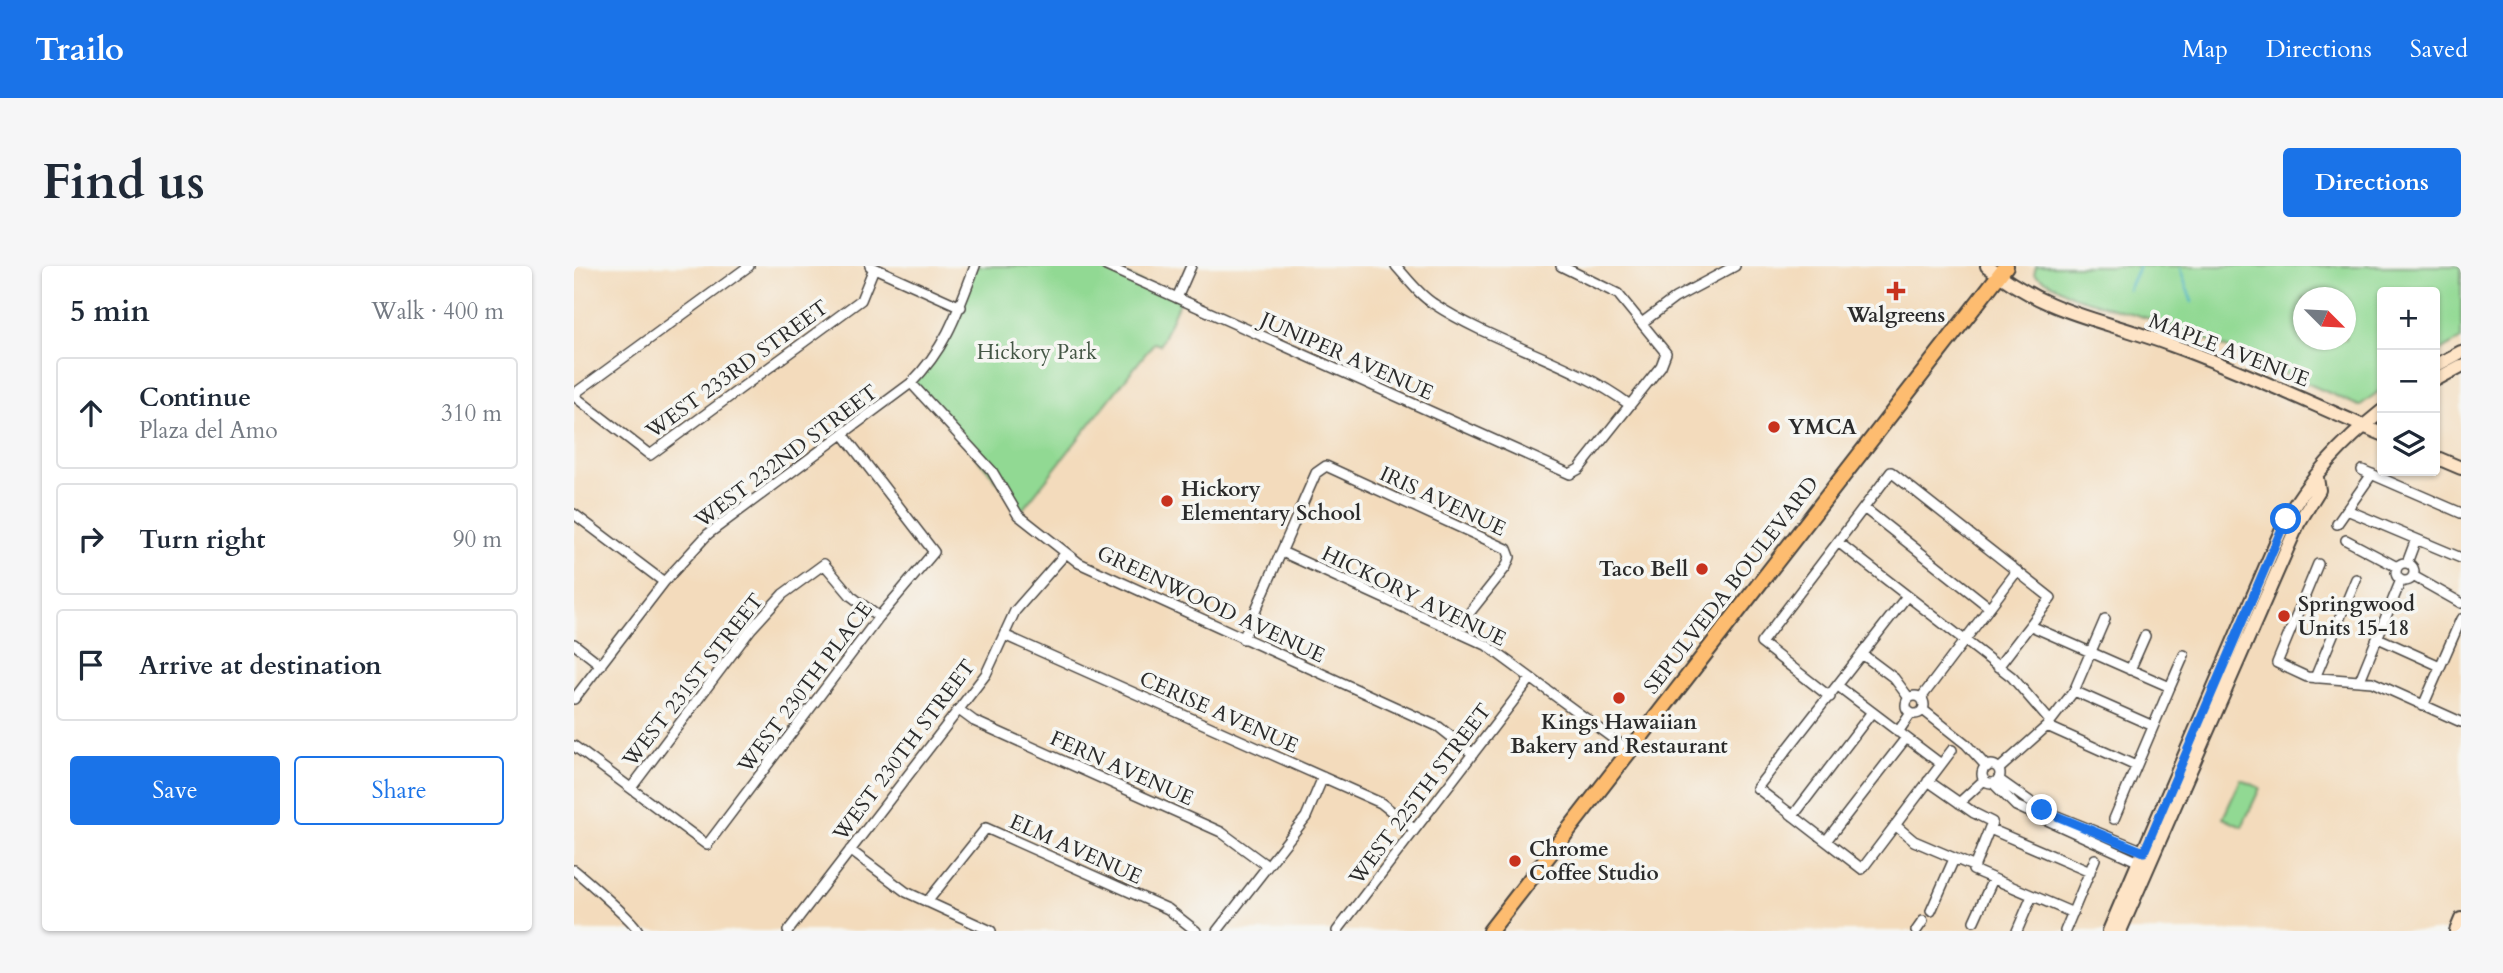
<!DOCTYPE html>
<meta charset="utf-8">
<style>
:root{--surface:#fff;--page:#f6f6f7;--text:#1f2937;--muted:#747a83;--line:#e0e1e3;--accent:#1a73e8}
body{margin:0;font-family:Cardo,serif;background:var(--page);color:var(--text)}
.controls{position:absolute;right:21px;top:21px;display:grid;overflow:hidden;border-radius:7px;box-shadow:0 2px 5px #0004}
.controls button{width:63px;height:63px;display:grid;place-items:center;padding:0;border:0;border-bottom:2px solid var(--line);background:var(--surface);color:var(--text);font:35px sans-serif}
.compass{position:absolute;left:1719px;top:21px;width:63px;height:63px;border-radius:50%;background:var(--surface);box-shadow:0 2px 5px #0004;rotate:114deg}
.stop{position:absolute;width:21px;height:21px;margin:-16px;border:5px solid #1a73e8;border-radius:50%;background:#fff}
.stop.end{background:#1a73e8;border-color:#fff;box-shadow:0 2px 7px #0008}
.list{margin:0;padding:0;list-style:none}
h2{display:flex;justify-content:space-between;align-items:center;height:91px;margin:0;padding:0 28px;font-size:30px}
h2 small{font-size:23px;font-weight:400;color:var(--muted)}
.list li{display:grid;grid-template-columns:46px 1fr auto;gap:21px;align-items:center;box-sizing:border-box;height:112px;margin:0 14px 14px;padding:0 14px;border:2px solid var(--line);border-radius:7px}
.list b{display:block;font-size:26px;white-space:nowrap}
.list p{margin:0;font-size:23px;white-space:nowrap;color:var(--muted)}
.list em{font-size:23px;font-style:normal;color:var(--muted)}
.actions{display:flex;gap:14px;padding:21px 28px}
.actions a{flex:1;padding:16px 0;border:2px solid var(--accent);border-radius:7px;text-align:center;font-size:24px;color:var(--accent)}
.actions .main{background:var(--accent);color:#fff}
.icon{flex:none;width:38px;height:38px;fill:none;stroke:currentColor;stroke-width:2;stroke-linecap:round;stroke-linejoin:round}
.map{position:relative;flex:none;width:1887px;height:665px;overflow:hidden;border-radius:7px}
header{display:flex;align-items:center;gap:42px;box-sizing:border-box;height:98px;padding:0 35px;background:var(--accent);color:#fff}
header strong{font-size:33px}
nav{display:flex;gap:38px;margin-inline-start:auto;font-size:24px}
.intro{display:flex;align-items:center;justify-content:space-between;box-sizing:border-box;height:168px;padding:0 42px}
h1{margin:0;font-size:49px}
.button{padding:18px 32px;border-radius:7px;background:var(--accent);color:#fff;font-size:24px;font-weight:700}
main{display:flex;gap:42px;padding:0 42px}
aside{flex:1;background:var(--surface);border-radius:7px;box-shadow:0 2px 5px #0004}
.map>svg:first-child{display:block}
</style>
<header>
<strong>Trailo</strong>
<nav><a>Map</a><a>Directions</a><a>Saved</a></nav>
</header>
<div class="intro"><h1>Find us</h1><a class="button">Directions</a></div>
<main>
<aside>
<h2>5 min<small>Walk · 400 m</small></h2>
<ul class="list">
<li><svg class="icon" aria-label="ahead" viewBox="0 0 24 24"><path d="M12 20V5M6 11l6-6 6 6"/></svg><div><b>Continue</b><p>Plaza del Amo</p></div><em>310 m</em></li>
<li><svg class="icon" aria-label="right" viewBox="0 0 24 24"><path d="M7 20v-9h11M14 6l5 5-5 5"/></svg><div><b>Turn right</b></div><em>90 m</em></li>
<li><svg class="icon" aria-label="arrive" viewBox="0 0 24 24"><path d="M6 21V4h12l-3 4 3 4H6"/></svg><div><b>Arrive at destination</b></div></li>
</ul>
<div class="actions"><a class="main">Save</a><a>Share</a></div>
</aside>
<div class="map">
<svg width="1887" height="665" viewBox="0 0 1887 665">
<rect width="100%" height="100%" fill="#f6f6f2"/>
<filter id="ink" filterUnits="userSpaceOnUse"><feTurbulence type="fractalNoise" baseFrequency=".0143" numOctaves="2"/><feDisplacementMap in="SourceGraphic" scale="14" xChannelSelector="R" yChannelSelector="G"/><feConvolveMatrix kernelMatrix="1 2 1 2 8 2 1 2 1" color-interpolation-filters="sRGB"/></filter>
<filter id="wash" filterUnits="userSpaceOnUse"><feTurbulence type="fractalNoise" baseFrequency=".00686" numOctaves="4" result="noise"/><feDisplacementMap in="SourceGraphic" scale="28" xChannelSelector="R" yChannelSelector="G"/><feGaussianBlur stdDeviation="1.57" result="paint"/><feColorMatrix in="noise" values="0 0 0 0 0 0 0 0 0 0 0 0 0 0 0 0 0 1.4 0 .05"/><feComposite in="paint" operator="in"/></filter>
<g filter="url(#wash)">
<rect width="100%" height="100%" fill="#f3dbbc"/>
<path fill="#91d993" stroke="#5e825f" stroke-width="2" fill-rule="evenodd" d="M 402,0 L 531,0 L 606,34 L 586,79 L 580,77 L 445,248 L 429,222 L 339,117 L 354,102 Z
M 1462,0 L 1887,0 L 1887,73 L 1861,88 L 1861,26 L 1808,26 L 1808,123 L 1785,140 L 1636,75 L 1583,55 L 1499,30 L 1460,8 ZM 1730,32 L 1772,32 L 1772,74 L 1730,74 Z
M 1667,513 L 1686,522 L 1668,561 L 1649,552 Z"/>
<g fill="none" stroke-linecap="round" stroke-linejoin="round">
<path stroke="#46b0c4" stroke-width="2.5" d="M 1606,3 L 1618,36
M 1554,24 L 1565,0"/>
</g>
</g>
<g filter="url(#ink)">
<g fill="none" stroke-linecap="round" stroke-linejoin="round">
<defs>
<path id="street" d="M 296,0 L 387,41
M 532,0 L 996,208 L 1005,203 L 1087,100 L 1092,87 L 1044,28 L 987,0
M 822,0 C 833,12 845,29 860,38 C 921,78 997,95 1056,139
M 603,32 L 617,0
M 1069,56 L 1101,32 L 1161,0
M 337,117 L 418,205 L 444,249 L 505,297 L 865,461 L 899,488
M 0,128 L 175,0
M 0,130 L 76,189 L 287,34 L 300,2
M 1788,204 L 1887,247
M 1290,242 L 1415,341
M 1773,244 L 1887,292
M 0,248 L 90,316
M 1763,258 L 1798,208
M 1772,274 L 1823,301
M 1264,276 L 1438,411 L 1476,455
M 708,286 L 912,379 L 1056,485
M1822 306a9 9 0 1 1 18 0a9 9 0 1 1-18 0Z
M 1833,297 L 1842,273
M 1744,298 L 1703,397 L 1733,411 L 1798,416 L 1887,456
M 1839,310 L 1887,337
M 1333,330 L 1183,522 L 1288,603 L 1378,484
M 1457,360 L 1596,421 L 1540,553
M 430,369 L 807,537 L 840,563
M 1804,372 L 1866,400
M 669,373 L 742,207 L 752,200 L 933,283 L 936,291 L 932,301 L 881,365
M 0,378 L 27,399
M 1288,388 L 1320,412 L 1335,432
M 1556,404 L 1571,370
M 1741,412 L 1782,313
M 1786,414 L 1827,314
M 1264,420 L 1367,498
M 1596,421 L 1610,389
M 1500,425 L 1579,460
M1332 439a9 9 0 1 1 18 0a9 9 0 1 1-18 0Z
M 1256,431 L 1187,377 L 1317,206 L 1477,332 L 1424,401
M 1347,432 L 1443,305
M 0,433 L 90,316 L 134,268 L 337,117 C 372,82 384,45 401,0
M 1849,440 L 1887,353
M 385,444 L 400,455 L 647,566 L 692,599
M 1349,444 L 1392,478 L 1413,501
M 1473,460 L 1562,500
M 1324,466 L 1337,447
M 0,480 L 133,579 L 305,351 L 360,286 L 269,168
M1408 508a9 9 0 1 1 18 0a9 9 0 1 1-18 0Z
M 1425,503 L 1473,460 L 1500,425 L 1531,353
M 1424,513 L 1468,544 L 1570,585
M 1354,515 L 1400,547 L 1418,556 L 1399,604 L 1499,647
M 1419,517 L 1442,540 L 1565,596
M 57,522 L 177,363 L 209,328 L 250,298 L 277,330 L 305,351
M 1385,537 L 1410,514
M 1219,550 L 1298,446
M 1321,559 L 1340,575 L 1401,601
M 1416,563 L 1516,606
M 1252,575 L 1332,472
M 276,584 L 332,626 L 417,665
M 0,604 C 10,612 62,657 64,665
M 353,636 L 412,562 L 594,643 L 622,665
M 1357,645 L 1380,593
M 1400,655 L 1419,613
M 214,665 L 412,408 L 441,345 L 492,287
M 643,665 L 732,551 L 749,511
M 763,665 L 957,412
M 1342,665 L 1349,655
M 1443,665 L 1458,630
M 1491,665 L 1521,593"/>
<path id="secondary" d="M 1413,0 C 1477,50 1526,52 1597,79 C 1669,105 1738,138 1808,168
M 1861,100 L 1887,86
M 1861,114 L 1887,100
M 1861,191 L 1887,202
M 1535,665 L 1712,253 C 1736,211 1770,175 1808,145
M 1546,665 L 1724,258 L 1745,224 L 1743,212
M 1882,665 L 1887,653"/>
<path id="primary" d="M 916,665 L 1432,0"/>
</defs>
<use href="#street" stroke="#494541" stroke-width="12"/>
<use href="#secondary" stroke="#494541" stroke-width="16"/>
<use href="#primary" stroke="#494541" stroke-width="18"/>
<use href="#street" stroke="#fff" stroke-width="9"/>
<use href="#secondary" stroke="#fee4c6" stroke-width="12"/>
<use href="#primary" stroke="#fdbc70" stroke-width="14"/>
</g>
</g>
<g fill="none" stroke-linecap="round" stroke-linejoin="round" filter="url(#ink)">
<path stroke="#1a73e8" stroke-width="9" d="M 1468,544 L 1570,586 L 1712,253"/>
</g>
<g fill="#c8321e" stroke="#f6f6f2" stroke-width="2.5">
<path d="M1318.5 14.5h7v7h7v7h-7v7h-7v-7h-7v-7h7z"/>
<circle cx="1200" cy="161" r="7"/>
<circle cx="593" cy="235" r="7"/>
<circle cx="1128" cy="303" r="7"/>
<circle cx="1710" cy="350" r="7"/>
<circle cx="1045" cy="432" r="7"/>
<circle cx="941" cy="595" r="7"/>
</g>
<g text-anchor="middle" stroke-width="7" stroke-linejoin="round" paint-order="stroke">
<g font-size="21" font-weight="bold" fill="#2b2b2b" stroke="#f6f6f2" text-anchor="start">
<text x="1322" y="56" text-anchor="middle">Walgreens</text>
<text x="1214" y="168">YMCA</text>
<text x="607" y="230">Hickory<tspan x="607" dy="24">Elementary School</tspan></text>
<text x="1114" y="310" text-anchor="end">Taco Bell</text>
<text x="1724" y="345">Springwood<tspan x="1724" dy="24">Units 15-18</tspan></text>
<text x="1045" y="463" text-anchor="middle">Kings Hawaiian<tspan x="1045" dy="24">Bakery and Restaurant</tspan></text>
<text x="955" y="590">Chrome<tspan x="955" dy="24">Coffee Studio</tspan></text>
</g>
<g font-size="21" fill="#2b2b2b" stroke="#f6f6f2">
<text transform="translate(1655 84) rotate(21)" y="7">MAPLE AVENUE</text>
<text transform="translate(773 90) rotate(24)" y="7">JUNIPER AVENUE</text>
<text transform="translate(163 103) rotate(-36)" y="7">WEST 233RD STREET</text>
<text transform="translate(212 190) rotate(-37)" y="7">WEST 232ND STREET</text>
<text transform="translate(869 235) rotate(25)" y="7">IRIS AVENUE</text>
<text transform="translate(1157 319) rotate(-52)" y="7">SEPULVEDA BOULEVARD</text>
<text transform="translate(840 330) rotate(26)" y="7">HICKORY AVENUE</text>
<text transform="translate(637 338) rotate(25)" y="7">GREENWOOD AVENUE</text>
<text transform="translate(119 414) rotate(-52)" y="7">WEST 231ST STREET</text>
<text transform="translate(231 421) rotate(-53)" y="7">WEST 230TH PLACE</text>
<text transform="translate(645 446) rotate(24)" y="7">CERISE AVENUE</text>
<text transform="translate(330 484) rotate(-53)" y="7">WEST 230TH STREET</text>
<text transform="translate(548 502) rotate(24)" y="7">FERN AVENUE</text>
<text transform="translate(846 528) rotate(-53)" y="7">WEST 225TH STREET</text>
<text transform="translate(502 583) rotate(24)" y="7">ELM AVENUE</text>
</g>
<g font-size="21" fill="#445645" stroke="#f6f6f2">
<text x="463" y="93">Hickory Park</text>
</g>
</g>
</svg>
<div class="controls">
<button>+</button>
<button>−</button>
<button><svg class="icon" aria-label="layers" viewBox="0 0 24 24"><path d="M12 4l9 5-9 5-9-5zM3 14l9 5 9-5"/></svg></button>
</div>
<svg class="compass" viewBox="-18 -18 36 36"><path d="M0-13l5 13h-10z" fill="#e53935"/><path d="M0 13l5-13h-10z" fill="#747a83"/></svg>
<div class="stop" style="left:1712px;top:253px"></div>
<div class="stop end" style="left:1468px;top:544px"></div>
</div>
</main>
